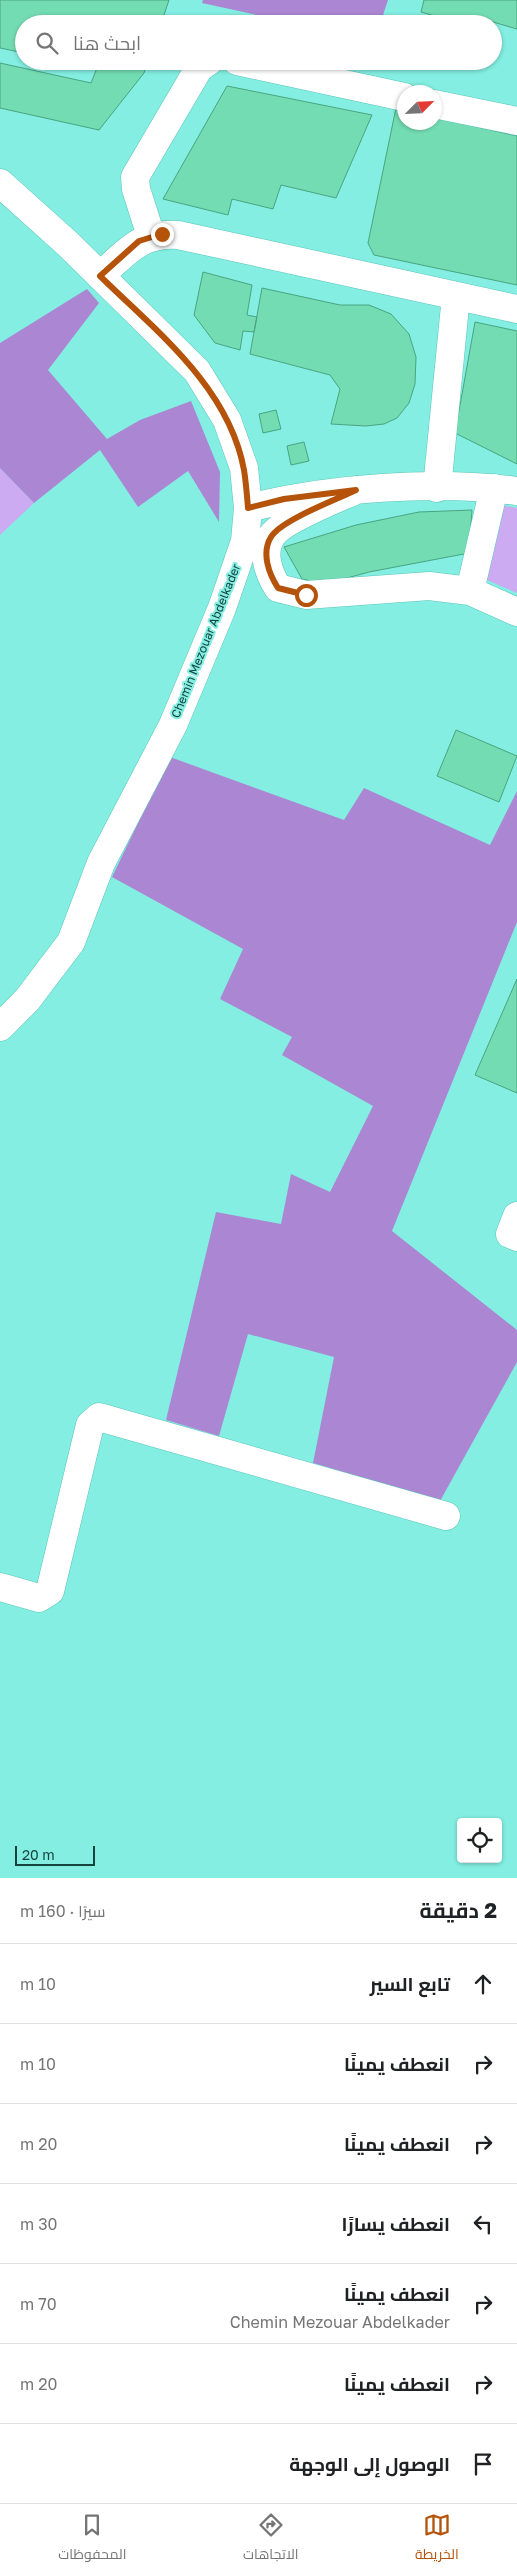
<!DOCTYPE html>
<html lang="ar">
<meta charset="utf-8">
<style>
:root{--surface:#fff;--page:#f2f2f2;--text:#202124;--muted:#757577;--line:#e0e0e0;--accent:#b45309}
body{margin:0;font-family:"Golos Text",Cairo,sans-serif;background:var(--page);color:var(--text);direction:rtl}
.controls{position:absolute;right:15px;bottom:15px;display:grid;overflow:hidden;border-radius:5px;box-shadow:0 1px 4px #0004}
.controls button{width:45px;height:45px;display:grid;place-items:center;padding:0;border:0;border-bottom:1px solid var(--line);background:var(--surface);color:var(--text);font:25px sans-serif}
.compass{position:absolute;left:397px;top:85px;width:45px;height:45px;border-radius:50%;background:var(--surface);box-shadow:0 1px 4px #0004;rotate:66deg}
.scale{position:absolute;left:15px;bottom:12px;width:80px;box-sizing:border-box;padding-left:5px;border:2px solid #15433e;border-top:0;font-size:14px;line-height:18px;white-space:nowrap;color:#15433e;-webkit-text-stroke:4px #83eee1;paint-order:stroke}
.stop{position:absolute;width:15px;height:15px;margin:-11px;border:4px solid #b45309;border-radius:50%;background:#fff}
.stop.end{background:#b45309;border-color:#fff;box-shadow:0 1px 5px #0008}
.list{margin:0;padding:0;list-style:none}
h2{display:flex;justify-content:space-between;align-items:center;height:65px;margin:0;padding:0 20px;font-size:21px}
h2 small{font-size:16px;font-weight:400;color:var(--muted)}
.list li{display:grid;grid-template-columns:32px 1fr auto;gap:15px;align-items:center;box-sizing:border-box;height:80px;padding:0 20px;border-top:1px solid var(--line)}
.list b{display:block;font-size:19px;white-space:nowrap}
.list p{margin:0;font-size:16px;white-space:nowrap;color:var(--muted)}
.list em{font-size:16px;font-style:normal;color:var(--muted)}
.icon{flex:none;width:28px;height:28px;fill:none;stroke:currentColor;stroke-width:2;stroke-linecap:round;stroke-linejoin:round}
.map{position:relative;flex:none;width:517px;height:1878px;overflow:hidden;direction:ltr}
.search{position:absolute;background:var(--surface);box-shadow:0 1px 4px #0004;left:15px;right:15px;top:15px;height:55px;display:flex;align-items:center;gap:12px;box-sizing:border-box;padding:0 18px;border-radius:28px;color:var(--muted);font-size:19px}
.sheet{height:625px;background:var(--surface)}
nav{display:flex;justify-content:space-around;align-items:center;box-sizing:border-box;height:70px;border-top:1px solid var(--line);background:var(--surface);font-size:14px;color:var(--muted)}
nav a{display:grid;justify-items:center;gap:2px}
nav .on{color:var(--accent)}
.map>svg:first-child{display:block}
</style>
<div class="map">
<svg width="517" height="1878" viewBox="0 0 517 1878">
<rect width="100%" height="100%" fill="#83eee1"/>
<path fill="#ccabf2" d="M 0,468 L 34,503 L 0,535 Z
M 496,504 L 517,508 L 517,593 L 480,577 Z"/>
<path fill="#ab87d3" d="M 203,0 L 388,0 L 380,24 L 298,24 L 202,3 Z
M 87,289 L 99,303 L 48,370 L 107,439 L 140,420 L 191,401 L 220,472 L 219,522 L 188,471 L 138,507 L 100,450 L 34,503 L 0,468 L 0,343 Z
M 170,757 L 344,820 L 364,788 L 490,845 L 517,791 L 517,922 L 392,1231 L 517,1330 L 517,1362 L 440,1501 L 313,1463 L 334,1357 L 248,1334 L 219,1436 L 166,1420 L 216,1212 L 281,1224 L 291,1174 L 330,1192 L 373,1106 L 282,1055 L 292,1037 L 220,999 L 243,949 L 112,877 Z"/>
<path fill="#73dcb2" stroke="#4aa481" d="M 0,0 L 169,0 L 161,24 L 24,24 L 24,53 L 0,48 Z
M 424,0 L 517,0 L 517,29 L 486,20 L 485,24 L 463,24 L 421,12 Z
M 64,61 L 148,61 L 144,73 L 99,130 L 0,108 L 0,63 L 91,83 L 97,68 Z
M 227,86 L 372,115 L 336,198 L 281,185 L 273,209 L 232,199 L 228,215 L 163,199 Z
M 396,108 L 404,110 L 404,122 L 434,122 L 434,117 L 517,136 L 517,285 L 374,255 L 368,243 Z
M 203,272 L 252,285 L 247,315 L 257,317 L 254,332 L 243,331 L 240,350 L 215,343 L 194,315 Z
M 262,288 L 340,305 L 369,305 L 391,314 L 409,334 L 416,357 L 415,384 L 409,403 L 397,418 L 384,424 L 366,426 L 331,424 L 340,389 L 330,375 L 250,354 Z
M 475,322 L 517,331 L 517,464 L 455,433 Z
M 276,410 L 281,429 L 263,433 L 259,414 Z
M 304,442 L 309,461 L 291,465 L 287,446 Z
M 472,510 L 469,553 L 369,572 L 325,584 L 302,579 L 284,547 L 356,525 L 419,512 Z
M 456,730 L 517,756 L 499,802 L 437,776 Z
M 517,979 L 517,1093 L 475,1075 Z"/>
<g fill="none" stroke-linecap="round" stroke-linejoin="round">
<defs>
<path id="minor" d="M 237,61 L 404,97
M 434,104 L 517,121
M 0,183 L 68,244 L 197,371 L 227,420 L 244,468 L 248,508 L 245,541 L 222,608 L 173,725 L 101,863 L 71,942 L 27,1000 L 0,1027
M 151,236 L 136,189 L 135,177 L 199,68 L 209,61
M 100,276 C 127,252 139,233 178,235 L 517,309
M 437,488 L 456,296
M 356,490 C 337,499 281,520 271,537 C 261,553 269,574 278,588 L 306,595 L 429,586 L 470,591 L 517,612
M 248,508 C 328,488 435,480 517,491
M 470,591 L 494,488
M 517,1216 L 510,1234 L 517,1237
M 0,1587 L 39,1598 L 50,1591 L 90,1425 L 99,1417 L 446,1516"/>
</defs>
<use href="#minor" stroke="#59c5b9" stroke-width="29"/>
<use href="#minor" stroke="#fff" stroke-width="28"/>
</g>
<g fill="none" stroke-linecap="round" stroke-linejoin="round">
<path stroke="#b45309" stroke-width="6" d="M 162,234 L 139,241 L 100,276 C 156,331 229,387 244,470 C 246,482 247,495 248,508 L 284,499 L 356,490 C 338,499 281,520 271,537 C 261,553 269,574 278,588 L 306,595"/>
</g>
<g text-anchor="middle" stroke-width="4" stroke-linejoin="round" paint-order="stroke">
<g font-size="12" fill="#15433e" stroke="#83eee1">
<text transform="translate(206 641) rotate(-68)" y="4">Chemin Mezouar Abdelkader</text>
</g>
</g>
</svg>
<div class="controls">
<button><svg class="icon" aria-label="locate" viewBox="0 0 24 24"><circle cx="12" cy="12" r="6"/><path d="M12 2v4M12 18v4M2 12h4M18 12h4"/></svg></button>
</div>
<svg class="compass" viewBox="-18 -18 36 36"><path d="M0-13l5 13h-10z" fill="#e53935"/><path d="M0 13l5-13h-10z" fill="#757577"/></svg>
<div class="scale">20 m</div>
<div class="stop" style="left:306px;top:595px"></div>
<div class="stop end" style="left:162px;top:234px"></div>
<div class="search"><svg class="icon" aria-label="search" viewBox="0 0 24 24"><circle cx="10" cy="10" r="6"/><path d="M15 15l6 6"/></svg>ابحث هنا</div>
</div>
<section class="sheet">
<h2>2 دقيقة<small>سيرًا · 160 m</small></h2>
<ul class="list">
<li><svg class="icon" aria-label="ahead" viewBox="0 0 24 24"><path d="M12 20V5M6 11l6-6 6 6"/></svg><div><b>تابع السير</b></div><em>10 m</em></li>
<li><svg class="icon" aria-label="right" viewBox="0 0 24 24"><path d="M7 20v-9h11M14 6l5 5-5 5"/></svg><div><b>انعطف يمينًا</b></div><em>10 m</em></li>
<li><svg class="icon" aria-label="right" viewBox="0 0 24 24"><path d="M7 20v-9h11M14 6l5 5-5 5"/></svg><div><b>انعطف يمينًا</b></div><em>20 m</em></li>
<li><svg class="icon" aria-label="left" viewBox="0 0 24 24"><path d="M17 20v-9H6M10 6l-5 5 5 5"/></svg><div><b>انعطف يسارًا</b></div><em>30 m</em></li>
<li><svg class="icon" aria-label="right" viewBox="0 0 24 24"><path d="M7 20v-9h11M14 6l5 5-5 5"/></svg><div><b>انعطف يمينًا</b><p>Chemin Mezouar Abdelkader</p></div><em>70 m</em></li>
<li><svg class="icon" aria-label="right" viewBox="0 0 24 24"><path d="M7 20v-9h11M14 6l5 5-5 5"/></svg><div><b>انعطف يمينًا</b></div><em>20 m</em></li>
<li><svg class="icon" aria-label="arrive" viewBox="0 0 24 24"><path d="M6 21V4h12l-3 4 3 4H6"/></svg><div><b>الوصول إلى الوجهة</b></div></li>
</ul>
</section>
<nav>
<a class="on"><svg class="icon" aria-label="map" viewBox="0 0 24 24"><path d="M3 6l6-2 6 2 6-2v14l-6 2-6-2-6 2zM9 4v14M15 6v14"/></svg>الخريطة</a>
<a><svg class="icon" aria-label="directions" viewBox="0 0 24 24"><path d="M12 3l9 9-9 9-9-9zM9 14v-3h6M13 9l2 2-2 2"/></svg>الاتجاهات</a>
<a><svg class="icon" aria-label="saved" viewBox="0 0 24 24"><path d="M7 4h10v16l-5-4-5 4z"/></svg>المحفوظات</a>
</nav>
